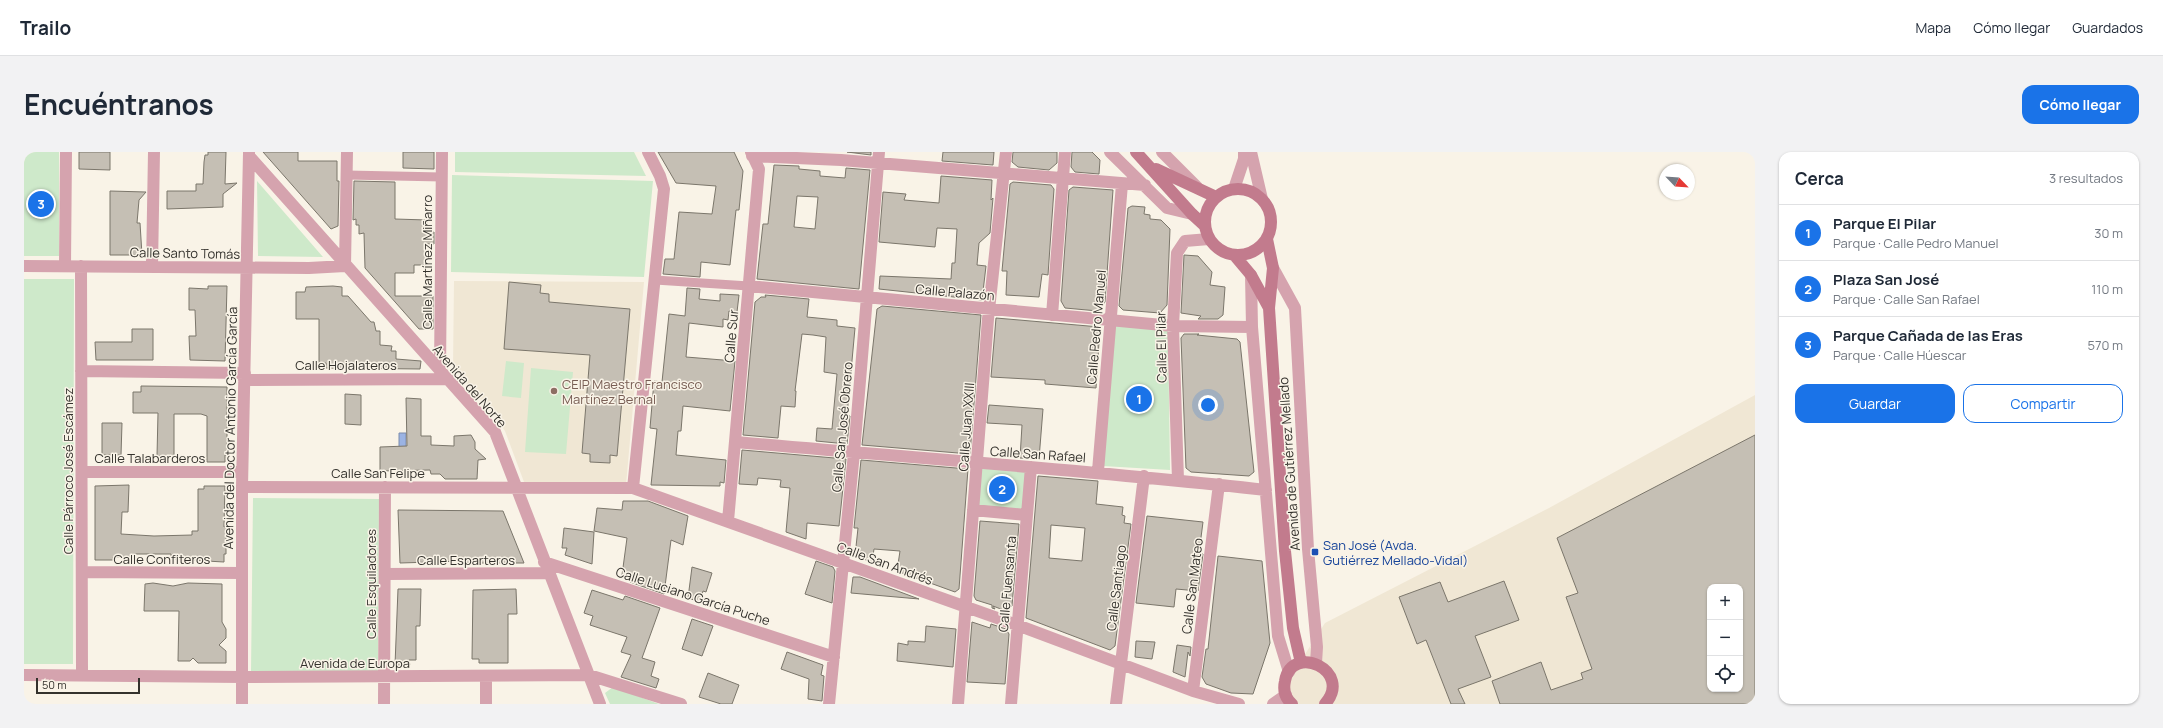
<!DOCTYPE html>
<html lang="es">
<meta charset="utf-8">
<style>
:root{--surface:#fff;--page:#f2f2f3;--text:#1f2937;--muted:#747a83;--line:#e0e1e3;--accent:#1a73e8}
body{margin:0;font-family:Manrope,sans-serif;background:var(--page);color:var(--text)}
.controls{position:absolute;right:12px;bottom:12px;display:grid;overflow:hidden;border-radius:8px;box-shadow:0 1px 3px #0004}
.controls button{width:36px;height:36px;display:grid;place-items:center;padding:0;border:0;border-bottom:1px solid var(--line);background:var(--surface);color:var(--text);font:20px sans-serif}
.compass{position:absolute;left:1635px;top:12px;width:36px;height:36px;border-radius:50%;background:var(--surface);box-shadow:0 1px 3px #0004;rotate:115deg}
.scale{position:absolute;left:12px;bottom:10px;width:104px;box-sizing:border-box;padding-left:4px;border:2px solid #34322d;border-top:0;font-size:11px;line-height:14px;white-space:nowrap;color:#34322d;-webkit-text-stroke:3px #f9f3e7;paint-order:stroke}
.you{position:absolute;left:1184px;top:253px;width:14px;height:14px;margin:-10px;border:3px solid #fff;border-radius:50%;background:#1a73e8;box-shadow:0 0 0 6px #1a73e833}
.badge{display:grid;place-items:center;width:26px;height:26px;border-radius:50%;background:var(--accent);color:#fff;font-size:13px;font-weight:700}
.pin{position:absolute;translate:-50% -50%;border:2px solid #fff;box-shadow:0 1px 4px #0006}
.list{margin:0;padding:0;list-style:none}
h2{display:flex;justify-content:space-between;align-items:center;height:52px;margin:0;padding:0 16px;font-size:17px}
h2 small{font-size:13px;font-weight:400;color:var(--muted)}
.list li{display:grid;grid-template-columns:26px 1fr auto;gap:12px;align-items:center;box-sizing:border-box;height:56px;padding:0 16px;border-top:1px solid var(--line)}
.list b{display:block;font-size:15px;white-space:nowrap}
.list p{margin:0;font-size:13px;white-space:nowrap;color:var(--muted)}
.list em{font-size:13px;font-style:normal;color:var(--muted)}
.actions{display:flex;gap:8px;padding:12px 16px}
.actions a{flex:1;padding:9px 0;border:1px solid var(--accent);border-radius:12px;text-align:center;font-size:14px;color:var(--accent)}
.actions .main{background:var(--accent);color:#fff}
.icon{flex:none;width:22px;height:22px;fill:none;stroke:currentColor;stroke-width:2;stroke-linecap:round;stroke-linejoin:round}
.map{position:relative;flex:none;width:1731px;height:552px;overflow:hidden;border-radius:12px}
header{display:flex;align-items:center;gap:24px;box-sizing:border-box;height:56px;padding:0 20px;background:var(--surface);border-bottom:1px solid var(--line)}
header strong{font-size:19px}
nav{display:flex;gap:22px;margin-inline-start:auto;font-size:14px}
.intro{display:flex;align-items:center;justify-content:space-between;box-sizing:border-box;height:96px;padding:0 24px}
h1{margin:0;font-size:28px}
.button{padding:10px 18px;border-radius:12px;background:var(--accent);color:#fff;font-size:14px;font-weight:700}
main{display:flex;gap:24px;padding:0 24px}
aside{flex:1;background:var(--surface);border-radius:12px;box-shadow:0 1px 3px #0004}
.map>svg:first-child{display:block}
</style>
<header>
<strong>Trailo</strong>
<nav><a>Mapa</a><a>Cómo llegar</a><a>Guardados</a></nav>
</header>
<div class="intro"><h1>Encuéntranos</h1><a class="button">Cómo llegar</a></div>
<main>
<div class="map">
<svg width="1731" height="552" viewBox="0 0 1731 552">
<rect width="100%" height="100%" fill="#f9f3e7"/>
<path fill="#f0e7d4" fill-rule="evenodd" d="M 430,129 L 620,130 L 602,333 L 500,330 L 481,279 L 470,263 L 429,216 Z
M 1731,243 L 1731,552 L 1246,552 L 1260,535 L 1301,471 L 1525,356 ZM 1686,435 L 1716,435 L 1716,537 L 1686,537 Z"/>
<path fill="#cee9ca" d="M 0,0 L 35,0 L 35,104 L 0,104 Z
M 431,0 L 610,0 L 622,24 L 431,20 Z
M 428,23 L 629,29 L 620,125 L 427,120 Z
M 233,29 L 299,105 L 234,104 Z
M 0,127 L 50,127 L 49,512 L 0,512 Z
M 1091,173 L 1144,179 L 1146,318 L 1079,314 Z
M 482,209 L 500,211 L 497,246 L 478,244 Z
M 507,216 L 549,220 L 542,302 L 501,300 Z
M 953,312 L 1007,315 L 1002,363 L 949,358 Z
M 229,346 L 355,347 L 354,521 L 227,520 Z
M 589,535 L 635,552 L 586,552 L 581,541 Z"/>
<path fill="#9bb3e3" stroke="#7c8cac" d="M 375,281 L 382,281 L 382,298 L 375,298 Z"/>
<path fill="#c5bfb4" stroke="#7b766b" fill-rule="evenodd" d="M 55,0 L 86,0 L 86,18 L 55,17 Z
M 184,0 L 202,0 L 201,32 L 213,31 L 199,42 L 199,55 L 143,57 L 143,39 L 172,39 L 172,32 L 179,32 L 180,10 L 181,3 L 184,3 Z
M 239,0 L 274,0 L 274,9 L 313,9 L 313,29 L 315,29 L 314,74 L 307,77 Z
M 379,0 L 410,0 L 410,17 L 379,16 Z
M 634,0 L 710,0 L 719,19 L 715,58 L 712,58 L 706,113 L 677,110 L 676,125 L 639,122 L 641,107 L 650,107 L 655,60 L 688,62 L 692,34 L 652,31 Z
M 823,0 L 847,0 L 847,3 Z
M 919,0 L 970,0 L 969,13 L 918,9 Z
M 989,0 L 1033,0 L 1033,11 L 1025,18 L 994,15 L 988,10 Z
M 1048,0 L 1068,0 L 1076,8 L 1075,22 L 1051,20 L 1047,15 Z
M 750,13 L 775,14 L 775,17 L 796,19 L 796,24 L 821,26 L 822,16 L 846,18 L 835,137 L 733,127 L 739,72 L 744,72 ZM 773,44 L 794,45 L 791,77 L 770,75 Z
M 917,24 L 968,28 L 967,48 L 969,46 L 966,81 L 955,91 L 953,113 L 962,114 L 958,148 L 855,137 L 856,124 L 927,127 L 928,111 L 931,111 L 933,77 L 913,76 L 911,95 L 855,90 L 859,40 L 882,42 L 880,48 L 915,51 Z
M 330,29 L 371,30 L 371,67 L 403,68 L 402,80 L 410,80 L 410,92 L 402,92 L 402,113 L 390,113 L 390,121 L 371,121 L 371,144 L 409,144 L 409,177 L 395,177 L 341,116 L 340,81 L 335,82 L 335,73 L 332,73 L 332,67 L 329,68 Z
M 989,30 L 1027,33 L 1030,37 L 1024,123 L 1018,122 L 1015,145 L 982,143 L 983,119 L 978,119 L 986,32 Z
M 1049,35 L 1089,38 L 1081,150 L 1074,159 L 1041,156 L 1037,149 L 1045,38 Z
M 86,39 L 122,40 L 115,48 L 113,71 L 116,71 L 118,103 L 86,103 Z
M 1108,54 L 1121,55 L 1120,62 L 1126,63 L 1126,67 L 1137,68 L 1146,77 L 1143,153 L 1136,161 L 1099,158 L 1095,154 L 1104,56 Z
M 1160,103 L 1174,104 L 1188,120 L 1186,133 L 1201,135 L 1199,163 L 1194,167 L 1174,167 L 1177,164 L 1157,161 Z
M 485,130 L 517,133 L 516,141 L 525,142 L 525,150 L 606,157 L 593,304 L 586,303 L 586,311 L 566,310 L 566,302 L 558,301 L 566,203 L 480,197 Z
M 184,134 L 203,134 L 201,209 L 166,208 L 165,184 L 172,184 L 171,158 L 165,158 L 165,136 L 184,137 Z
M 309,134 L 318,135 L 318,144 L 324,144 L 347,170 L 350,170 L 352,179 L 356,179 L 356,193 L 368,194 L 367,199 L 372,199 L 372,207 L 397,209 L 396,217 L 302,216 L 302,211 L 295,212 L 295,167 L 272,167 L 272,140 L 281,140 L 282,135 Z
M 663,136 L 676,137 L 675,147 L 696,149 L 696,142 L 715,143 L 713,160 L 705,159 L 704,168 L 699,167 L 699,175 L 665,171 L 662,205 L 711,209 L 706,259 L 659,254 L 657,279 L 654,279 L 652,303 L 702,308 L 700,331 L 696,330 L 696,334 L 627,333 L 633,277 L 626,276 L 630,229 L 638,230 L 645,162 L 661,164 Z
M 741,143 L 785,147 L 783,165 L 813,168 L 813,174 L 831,176 L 823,263 L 826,264 L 823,292 L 792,289 L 793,276 L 808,277 L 813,222 L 800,220 L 802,185 L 789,183 L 778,182 L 771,239 L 772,239 L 771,255 L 757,254 L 754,286 L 719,283 L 731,150 L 737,145 L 742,145 Z
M 858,154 L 957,163 L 946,302 L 838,293 L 853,157 Z
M 972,166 L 1076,175 L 1072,236 L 1021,232 L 1021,228 L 967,225 Z
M 108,177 L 129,177 L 129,208 L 72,208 L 71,190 L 108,190 Z
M 1160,182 L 1175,182 L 1173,183 L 1213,187 L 1216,190 L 1230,320 L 1225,324 L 1167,320 L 1162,316 L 1157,186 Z
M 117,234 L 203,235 L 203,303 L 201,303 L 201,310 L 183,310 L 183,264 L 177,262 L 150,262 L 150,305 L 133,304 L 134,261 L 109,261 L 109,240 L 117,240 Z
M 321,242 L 337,243 L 337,273 L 321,272 Z
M 382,246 L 397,247 L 397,284 L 407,284 L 407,293 L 430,294 L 430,284 L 447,283 L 451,290 L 451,297 L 462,307 L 454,308 L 453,327 L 421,327 L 416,322 L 407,322 L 406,318 L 356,319 L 356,295 L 383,294 Z
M 965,253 L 1019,257 L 1015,307 L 996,306 L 998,273 L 963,271 Z
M 78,271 L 98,271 L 97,303 L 78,303 Z
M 1731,283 L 1731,552 L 1476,552 L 1468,529 L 1517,510 L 1527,538 L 1559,527 L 1557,521 L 1568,517 L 1542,445 L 1554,441 L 1533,386 ZM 1686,435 L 1716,435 L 1716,537 L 1686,537 Z
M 718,298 L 822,307 L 815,374 L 783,371 L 782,387 L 762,380 L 766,336 L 756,335 L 757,328 L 734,326 L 733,333 L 715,332 Z
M 837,308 L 944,317 L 935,437 L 931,440 L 873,419 L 876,399 L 850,397 L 848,410 L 831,404 L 834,376 L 830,376 Z
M 1014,324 L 1074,329 L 1072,352 L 1099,355 L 1098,363 L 1101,364 L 1100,371 L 1107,372 L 1091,494 L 1086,498 L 1002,466 ZM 1027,373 L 1061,376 L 1058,409 L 1025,406 Z
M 105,333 L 104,360 L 98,360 L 97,382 L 130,384 L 168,383 L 168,379 L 174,379 L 174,337 L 180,337 L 180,334 L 201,334 L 200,375 L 202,374 L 202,402 L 200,402 L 200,410 L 147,407 L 147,402 L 110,402 L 110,405 L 89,405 L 89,408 L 71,408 L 71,334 Z
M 599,349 L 624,349 L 664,364 L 659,393 L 647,388 L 640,442 L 606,430 L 607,426 L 598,423 L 603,386 L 570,379 L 573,356 L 598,358 Z
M 374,358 L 479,359 L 500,411 L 441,411 L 441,409 L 376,411 Z
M 1123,364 L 1179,370 L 1175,401 L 1179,402 L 1174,439 L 1152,437 L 1150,455 L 1112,451 Z
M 956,369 L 995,372 L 988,454 L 982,459 L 969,454 L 971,457 L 968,456 L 968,453 L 952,448 L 950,444 Z
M 540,376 L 570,380 L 568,412 L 541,403 L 543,396 L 538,396 Z
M 1194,404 L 1238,409 L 1246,491 L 1229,542 L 1207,541 L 1182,532 L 1178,525 L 1182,497 L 1184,497 Z
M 792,409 L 809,415 L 811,419 L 808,451 L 781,442 Z
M 668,415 L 688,421 L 682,440 L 679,439 L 676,450 L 664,446 Z
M 829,425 L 836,425 L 895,447 L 827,441 Z
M 1480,429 L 1495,468 L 1451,484 L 1467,525 L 1434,537 L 1441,552 L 1427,552 L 1402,488 L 1393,492 L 1375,445 L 1416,430 L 1424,450 Z
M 129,431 L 149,434 L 164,431 L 198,432 L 198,470 L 202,477 L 202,486 L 195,493 L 202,499 L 202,511 L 174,511 L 169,506 L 166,509 L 154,509 L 155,459 L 120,459 L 121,432 Z
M 374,437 L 397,437 L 396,474 L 392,474 L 392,508 L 385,508 L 386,513 L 371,513 Z
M 492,437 L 493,462 L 484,462 L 484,511 L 455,511 L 455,507 L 448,507 L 449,438 Z
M 568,438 L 599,448 L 601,444 L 636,456 L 618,506 L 631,510 L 627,524 L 635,527 L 632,536 L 597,525 L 607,503 L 597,500 L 603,485 L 566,473 L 569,464 L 560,461 Z
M 668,467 L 689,474 L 678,504 L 658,497 Z
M 948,470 L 966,476 L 967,472 L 982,477 L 985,482 L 981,532 L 943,530 Z
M 902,474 L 932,477 L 929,515 L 873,509 L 874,491 L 884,493 L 884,489 L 901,490 Z
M 1112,489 L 1131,490 L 1128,507 L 1111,505 Z
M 1153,493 L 1167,495 L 1166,504 L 1164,500 L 1161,525 L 1149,520 Z
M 763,500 L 799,513 L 797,523 L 800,524 L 798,549 L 784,547 L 785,527 L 757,517 Z
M 684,521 L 715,533 L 708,552 L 697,552 L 675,545 Z"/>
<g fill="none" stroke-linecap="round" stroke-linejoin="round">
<path stroke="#d5a3ae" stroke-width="9" d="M 323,23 L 418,25
M 631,128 L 725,134"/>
<path stroke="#d5a3ae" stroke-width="12" d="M 1086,0 L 1143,56 L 1168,62
M 1138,0 L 1173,35
M 1227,0 L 1238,47
M 225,4 L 471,280 L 576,552
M 728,4 L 817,8 L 1121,33
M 1210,37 L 1220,7 L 1220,0
M 0,114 L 285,116 L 321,114 L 323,0
M 41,114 L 42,0
M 57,114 L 58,523
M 128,115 L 130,0
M 1249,116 L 1271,156 L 1284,397 L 1293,495 L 1292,511
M 1227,123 L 1228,175 L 1254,484 L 1265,520
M 725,134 L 1149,174 L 1228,175
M 1028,163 L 1041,0
M 57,219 L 221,221
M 416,220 L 418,0
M 220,228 L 423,227
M 712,290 C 889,306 1066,318 1242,338
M 1074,319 L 1098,32
M 58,320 L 218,320
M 1154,328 L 1149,174 L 1153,101 L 1161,89 L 1185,87
M 218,335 L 609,336 L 993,473 L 1169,539 L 1215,552
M 609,336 L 640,37 L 636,24 L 624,0
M 949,358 L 1002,363
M 704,369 L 735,17 L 727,0
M 520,410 L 810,505
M 58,420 L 218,421
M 361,422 L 524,421
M 0,523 L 218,525 L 565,523 L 657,552
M 1169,539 L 1195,332
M 218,552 L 218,335 L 225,1
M 360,552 L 361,335
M 462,552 L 462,524
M 805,552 L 830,301 L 855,0
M 934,552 L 964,167 L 982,0
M 987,552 L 1007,315
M 1092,552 L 1120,324
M 1249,552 L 1262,543"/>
<path stroke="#c27b8d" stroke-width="12" d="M 1112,0 L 1168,62 L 1180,73
M 1132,17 L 1192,45
M1181 70a33 33 0 1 1 66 0a33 33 0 1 1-66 0Z
M 1243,87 L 1249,116 L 1245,156 L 1261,399 L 1269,476 L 1277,511
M 1211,104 L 1227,123 L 1245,156
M 1268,552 C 1261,546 1259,538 1261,529 C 1268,490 1330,519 1301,552"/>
</g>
<circle fill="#8d6e63" stroke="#f9f3e7" stroke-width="1.5" cx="530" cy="239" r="4"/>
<rect fill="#1a4fb4" stroke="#f9f3e7" stroke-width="1.5" x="1287" y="396" width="8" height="8" rx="2"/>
<g text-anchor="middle" stroke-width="3" stroke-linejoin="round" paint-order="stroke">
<g font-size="13" fill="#34322d" stroke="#f9f3e7">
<text transform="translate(161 101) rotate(1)" y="5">Calle Santo Tomás</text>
<text transform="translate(403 110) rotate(-90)" y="5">Calle Martínez Miñarro</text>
<text transform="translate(931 140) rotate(5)" y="5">Calle Palazón</text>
<text transform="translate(1072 175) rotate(-85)" y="5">Calle Pedro Manuel</text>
<text transform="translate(707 184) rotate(-85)" y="5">Calle Sur</text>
<text transform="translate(1137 195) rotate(-91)" y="5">Calle El Pilar</text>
<text x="322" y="218">Calle Hojalateros</text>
<text transform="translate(446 234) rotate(49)" y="5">Avenida del Norte</text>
<text transform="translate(818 275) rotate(-85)" y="5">Calle San José Obrero</text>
<text transform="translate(942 275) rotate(-86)" y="5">Calle Juan XXIII</text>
<text transform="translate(206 276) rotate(-89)" y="5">Avenida del Doctor Antonio García García</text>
<text transform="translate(1014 302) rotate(4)" y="5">Calle San Rafael</text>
<text x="126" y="311">Calle Talabarderos</text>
<text transform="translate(1265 312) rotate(-94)" y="5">Avenida de Gutiérrez Mellado</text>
<text transform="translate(44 319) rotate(-90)" y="5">Calle Párroco José Escámez</text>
<text x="354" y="326">Calle San Felipe</text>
<text x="138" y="412">Calle Confiteros</text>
<text x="442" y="413">Calle Esparteros</text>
<text transform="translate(861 411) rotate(20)" y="5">Calle San Andrés</text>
<text transform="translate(347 432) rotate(-90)" y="5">Calle Esquiladores</text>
<text transform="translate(983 432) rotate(-85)" y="5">Calle Fuensanta</text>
<text transform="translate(1168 434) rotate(-83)" y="5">Calle San Mateo</text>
<text transform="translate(1092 436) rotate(-83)" y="5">Calle Santiago</text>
<text transform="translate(669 444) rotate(18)" y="5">Calle Luciano García Puche</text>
<text x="331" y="516">Avenida de Europa</text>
</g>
<g font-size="13" fill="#785e54" stroke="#f9f3e7" text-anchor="start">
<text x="538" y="237">CEIP Maestro Francisco<tspan x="538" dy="15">Martínez Bernal</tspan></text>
</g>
<g font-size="13" fill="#164399" stroke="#f9f3e7" text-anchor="start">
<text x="1299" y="398">San José (Avda.<tspan x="1299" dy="15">Gutiérrez Mellado-Vidal)</tspan></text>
</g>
</g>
</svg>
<div class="controls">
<button>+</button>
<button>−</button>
<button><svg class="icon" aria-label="locate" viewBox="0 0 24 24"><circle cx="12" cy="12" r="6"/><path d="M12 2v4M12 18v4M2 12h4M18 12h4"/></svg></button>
</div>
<svg class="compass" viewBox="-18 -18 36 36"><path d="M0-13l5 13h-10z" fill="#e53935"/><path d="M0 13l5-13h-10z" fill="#747a83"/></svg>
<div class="scale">50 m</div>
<div class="you"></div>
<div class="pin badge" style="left:1115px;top:247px">1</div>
<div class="pin badge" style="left:978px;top:337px">2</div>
<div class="pin badge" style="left:17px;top:52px">3</div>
</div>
<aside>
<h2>Cerca<small>3 resultados</small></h2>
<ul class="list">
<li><span class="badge">1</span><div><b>Parque El Pilar</b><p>Parque · Calle Pedro Manuel</p></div><em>30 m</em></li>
<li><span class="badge">2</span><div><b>Plaza San José</b><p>Parque · Calle San Rafael</p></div><em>110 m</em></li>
<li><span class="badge">3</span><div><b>Parque Cañada de las Eras</b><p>Parque · Calle Húescar</p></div><em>570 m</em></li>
</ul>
<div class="actions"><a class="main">Guardar</a><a>Compartir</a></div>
</aside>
</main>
